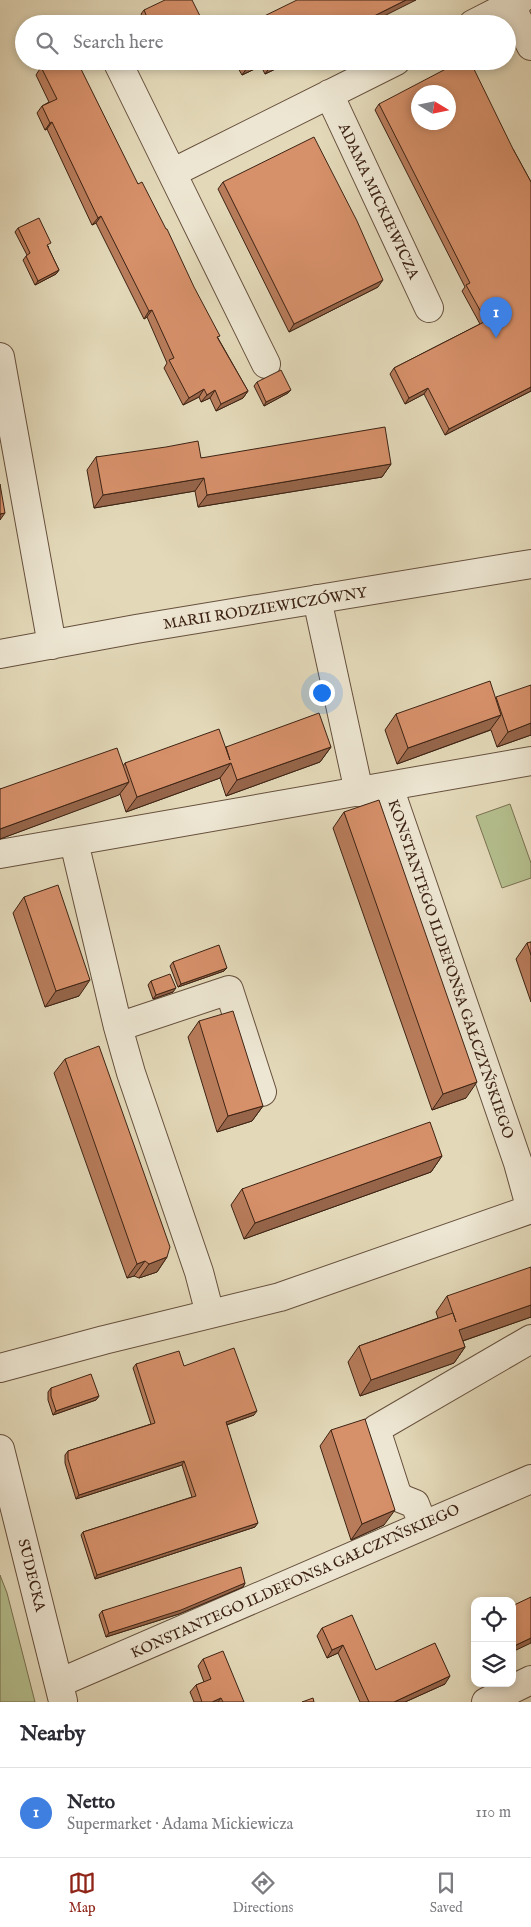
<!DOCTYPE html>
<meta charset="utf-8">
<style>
:root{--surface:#fff;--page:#f2f2f3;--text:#2b2b33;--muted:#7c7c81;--line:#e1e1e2;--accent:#8f2418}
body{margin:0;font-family:"IM FELL English",serif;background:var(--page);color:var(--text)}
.controls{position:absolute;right:15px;bottom:15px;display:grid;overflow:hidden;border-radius:10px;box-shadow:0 2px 8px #0003}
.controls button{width:45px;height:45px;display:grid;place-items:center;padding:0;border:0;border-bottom:1px solid var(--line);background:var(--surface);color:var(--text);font:25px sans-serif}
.compass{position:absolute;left:411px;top:85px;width:45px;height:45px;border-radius:50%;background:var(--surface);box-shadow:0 2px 8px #0003;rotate:100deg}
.you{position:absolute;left:321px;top:692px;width:18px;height:18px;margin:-12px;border:4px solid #fff;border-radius:50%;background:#1a73e8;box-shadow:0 0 0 8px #1a73e833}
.badge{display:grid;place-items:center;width:32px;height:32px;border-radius:50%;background:var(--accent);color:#fff;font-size:16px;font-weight:700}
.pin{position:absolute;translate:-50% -41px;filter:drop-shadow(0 1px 2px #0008)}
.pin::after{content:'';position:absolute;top:26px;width:18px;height:15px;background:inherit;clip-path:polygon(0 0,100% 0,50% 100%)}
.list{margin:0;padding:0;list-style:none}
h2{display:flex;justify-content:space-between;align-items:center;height:65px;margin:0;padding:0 20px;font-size:21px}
h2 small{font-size:16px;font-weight:400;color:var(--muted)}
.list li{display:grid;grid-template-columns:32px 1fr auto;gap:15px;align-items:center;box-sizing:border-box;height:90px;padding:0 20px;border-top:1px solid var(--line)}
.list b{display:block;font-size:19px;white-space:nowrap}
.list p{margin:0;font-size:16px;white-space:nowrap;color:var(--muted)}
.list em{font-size:16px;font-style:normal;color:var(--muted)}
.icon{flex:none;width:28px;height:28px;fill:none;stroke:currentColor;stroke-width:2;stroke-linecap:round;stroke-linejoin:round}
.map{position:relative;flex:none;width:531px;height:1702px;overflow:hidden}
.search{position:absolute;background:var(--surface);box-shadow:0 2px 8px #0003;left:15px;right:15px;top:15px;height:55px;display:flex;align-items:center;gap:12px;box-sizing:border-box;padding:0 18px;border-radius:28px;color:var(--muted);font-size:19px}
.sheet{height:155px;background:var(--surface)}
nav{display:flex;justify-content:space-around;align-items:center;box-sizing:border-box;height:70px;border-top:1px solid var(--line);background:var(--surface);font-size:14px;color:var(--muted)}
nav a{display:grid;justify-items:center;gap:2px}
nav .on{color:var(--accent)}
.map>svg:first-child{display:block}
</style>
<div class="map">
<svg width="531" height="1702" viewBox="0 0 531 1702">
<rect width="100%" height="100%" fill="#e3d9b9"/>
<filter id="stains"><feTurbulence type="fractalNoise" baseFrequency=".004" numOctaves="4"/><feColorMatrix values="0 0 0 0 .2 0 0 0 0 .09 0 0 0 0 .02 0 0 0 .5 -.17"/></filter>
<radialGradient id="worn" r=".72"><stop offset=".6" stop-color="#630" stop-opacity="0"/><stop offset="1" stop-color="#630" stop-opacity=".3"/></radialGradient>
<path fill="#b5bf8e" stroke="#797151" d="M 510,804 L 531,863 L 531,878 L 502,888 L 476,816 Z
M 0,1575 L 7,1593 L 35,1702 L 0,1702 Z"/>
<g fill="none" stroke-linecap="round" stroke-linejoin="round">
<defs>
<path id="minor" d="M 508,0 L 531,46
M 473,24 L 520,0
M 117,61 L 172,173
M 329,94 L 429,308
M 0,357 L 52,645
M 266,364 L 172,173 L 396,61
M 317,599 L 359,792
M 0,654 L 136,629 L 531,564
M 389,787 L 518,1163 L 531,1210
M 74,842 L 118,1027 L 131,1073 L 199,1272 L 210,1314
M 0,854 L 531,761
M 118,1027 L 229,990 L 262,1092
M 0,1368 L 104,1340 L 280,1297 L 531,1209
M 0,1449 L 63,1701
M 423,1525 L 415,1504 L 400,1498 L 396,1491 L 376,1429 L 531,1339
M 59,1683 L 531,1479
M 486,1702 L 531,1680"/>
</defs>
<use href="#minor" stroke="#66503d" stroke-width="30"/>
<use href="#minor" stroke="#ede6d2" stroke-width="28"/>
</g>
<path fill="#b87c5b" stroke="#3d2314" d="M 144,10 L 204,24 L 146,24 L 141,14 Z
M 234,61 L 292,61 L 265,74 L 261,66 L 242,75 Z
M 41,67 L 138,184 L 218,338 L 248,391 L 243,398 L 216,411 L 210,398 L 201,402 L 199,397 L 183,405 L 164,368 L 167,363 L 147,317 L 144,319 L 96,223 L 92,225 L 47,129 L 45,130 L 37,113 L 42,106 L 49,102 L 36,75 Z
M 379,104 L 513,149 L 531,182 L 531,391 L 445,435 L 424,394 L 405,404 L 390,374 L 394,368 L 480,324 L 462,291 L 465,287 L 375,110 Z
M 223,182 L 378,287 L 289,332 L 218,189 Z
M 18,228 L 49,247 L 48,247 L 59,270 L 56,274 L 35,285 L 23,260 L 27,255 L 15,232 Z
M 257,382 L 288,393 L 264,406 L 254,386 Z
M 96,457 L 201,458 L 391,464 L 382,477 L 198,507 L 195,491 L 94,508 L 87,470 Z
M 496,698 L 531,735 L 497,747 L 491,730 L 397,764 L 385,730 L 396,714 Z
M 226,747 L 331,747 L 320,762 L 226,796 L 220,778 L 126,812 L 120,794 L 0,839 L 0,789 L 123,766 L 125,763 Z
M 344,812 L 466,1098 L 432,1110 L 333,828 Z
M 24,897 L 79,996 L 45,1007 L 13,913 Z
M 531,942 L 531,1002 L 516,959 L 527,943 Z
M 173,962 L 224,971 L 178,987 L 170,966 Z
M 151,981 L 173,992 L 153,999 L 148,985 Z
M 199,1021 L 263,1106 L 252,1121 L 217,1132 L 188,1037 Z
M 65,1059 L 167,1257 L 157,1272 L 139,1278 L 134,1276 L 127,1278 L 54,1073 Z
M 442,1156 L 431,1172 L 244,1239 L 231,1205 L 242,1189 Z
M 447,1296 L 531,1317 L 463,1341 L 465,1347 L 454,1363 L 360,1396 L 348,1362 L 359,1346 L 438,1318 L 436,1312 Z
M 136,1364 L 184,1366 L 254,1415 L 227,1425 L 255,1527 L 95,1579 L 81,1535 L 83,1532 L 192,1497 L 182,1465 L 76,1499 L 65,1463 L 65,1455 L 68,1451 L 151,1424 L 133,1368 Z
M 51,1388 L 99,1396 L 96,1400 L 53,1415 L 48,1400 L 48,1392 Z
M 331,1430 L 384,1525 L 351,1540 L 320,1446 Z
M 245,1583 L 243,1587 L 179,1614 L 106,1637 L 99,1615 L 102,1611 Z
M 322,1628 L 376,1670 L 445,1684 L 405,1702 L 360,1702 L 338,1653 L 327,1658 L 317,1636 Z
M 203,1659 L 244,1702 L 194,1702 L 190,1692 L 196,1685 L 204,1682 L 198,1666 Z"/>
<path fill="#96654a" stroke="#3d2314" d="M 406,0 L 416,0 L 368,24 L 358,24 Z
M 260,61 L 264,61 L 261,66 L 242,75 L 247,68 Z
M 282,61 L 292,61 L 265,74 L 270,67 Z
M 52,122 L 47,129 L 45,130 L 50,123 Z
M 101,216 L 96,223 L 92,225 L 98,218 Z
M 59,270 L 56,274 L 35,285 L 38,281 Z
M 383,280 L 378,287 L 289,332 L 294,324 Z
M 152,310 L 147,317 L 144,319 L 149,311 Z
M 531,387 L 531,391 L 445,435 L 449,429 Z
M 428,388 L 424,394 L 405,404 L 409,398 Z
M 204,389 L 199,397 L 183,405 L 189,398 Z
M 215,390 L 210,398 L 201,402 L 207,395 Z
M 291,390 L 288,393 L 264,406 L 266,402 Z
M 248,391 L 243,398 L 216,411 L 221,404 Z
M 391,464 L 382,477 L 198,507 L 207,495 Z
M 204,478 L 195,491 L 94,508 L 103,495 Z
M 5,513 L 0,520 L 0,514 Z
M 501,715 L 490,730 L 397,764 L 408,748 Z
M 531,723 L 531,735 L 497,747 L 508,732 Z
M 331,747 L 320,762 L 226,796 L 237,780 Z
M 231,763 L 220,778 L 126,812 L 137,797 Z
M 129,782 L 119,795 L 0,839 L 0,829 Z
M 227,968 L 224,971 L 178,987 L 181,984 Z
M 90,980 L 79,996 L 45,1007 L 56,991 Z
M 176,988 L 173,992 L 153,999 L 156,995 Z
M 477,1082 L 466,1098 L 432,1110 L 443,1094 Z
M 263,1106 L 252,1121 L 217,1132 L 228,1116 Z
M 442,1156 L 431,1172 L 244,1239 L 255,1223 Z
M 167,1257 L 157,1272 L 139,1278 L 149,1264 Z
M 145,1261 L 134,1276 L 127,1278 L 137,1264 Z
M 531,1305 L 531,1317 L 448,1346 L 459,1330 Z
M 465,1347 L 454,1363 L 360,1396 L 371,1380 Z
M 99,1396 L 96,1400 L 53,1415 L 56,1411 Z
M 257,1411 L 254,1415 L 223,1426 L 226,1422 Z
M 184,1461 L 182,1465 L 76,1499 L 79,1495 Z
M 395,1510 L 384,1525 L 351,1540 L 362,1524 Z
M 258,1523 L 255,1527 L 95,1579 L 97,1575 Z
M 245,1583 L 243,1587 L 179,1614 L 106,1637 L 109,1633 Z
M 531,1638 L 531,1643 L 512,1652 L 512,1647 Z
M 343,1645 L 338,1653 L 327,1658 L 332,1650 Z
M 450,1676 L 445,1684 L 405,1702 L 394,1702 Z
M 221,1698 L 218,1702 L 212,1702 Z"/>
<path fill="#d6906a" stroke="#3d2314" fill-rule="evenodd" d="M 165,0 L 192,0 L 204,24 L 150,24 L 144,10 Z
M 297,0 L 406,0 L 358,24 L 248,24 Z
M 54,61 L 77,61 L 138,184 L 142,182 L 166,229 L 167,229 L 194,287 L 220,336 L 217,337 L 248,391 L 221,404 L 215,390 L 207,395 L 204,389 L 189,398 L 169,360 L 174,358 L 152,310 L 149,311 L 101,216 L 98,218 L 52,122 L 50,123 L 42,106 L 57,99 L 41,67 Z
M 243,61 L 260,61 L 247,68 Z
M 268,61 L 282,61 L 270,67 Z
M 461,61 L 470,61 L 513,149 L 531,182 L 531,387 L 449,429 L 428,388 L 409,398 L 394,368 L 486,321 L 466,285 L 470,283 L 379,104 ZM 418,92 L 448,92 L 448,122 L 418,122 Z
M 314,137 L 357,221 L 383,280 L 294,324 L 223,182 Z
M 39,218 L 51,243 L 47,245 L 59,270 L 38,281 L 26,256 L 30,253 L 18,228 Z
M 281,370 L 291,390 L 266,402 L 257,382 Z
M 385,427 L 391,464 L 207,495 L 204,478 L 103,495 L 96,457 L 166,447 L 198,441 L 201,458 Z
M 0,484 L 5,513 L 0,514 Z
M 490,681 L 501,715 L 408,748 L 396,714 Z
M 531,685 L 531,723 L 508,732 L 496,697 Z
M 319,713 L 331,747 L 237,780 L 231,763 L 137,797 L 125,763 L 219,729 L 230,760 L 226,747 Z
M 117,748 L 129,782 L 0,829 L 0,789 Z
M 379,800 L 477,1082 L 443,1094 L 344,812 Z
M 58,885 L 90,980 L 56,991 L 24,897 Z
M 531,942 L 531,955 L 527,943 Z
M 219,945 L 227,968 L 181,984 L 173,962 Z
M 170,974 L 176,988 L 156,995 L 151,981 Z
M 233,1011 L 263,1106 L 228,1116 L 199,1021 Z
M 99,1046 L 170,1247 L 167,1257 L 149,1264 L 145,1261 L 137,1264 L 65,1059 Z
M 430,1122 L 442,1156 L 255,1223 L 242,1189 Z
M 531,1267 L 531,1305 L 459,1330 L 465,1347 L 371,1380 L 359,1346 L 453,1313 L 456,1322 L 447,1296 Z
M 234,1348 L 257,1411 L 226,1422 L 258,1523 L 97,1575 L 83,1532 L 196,1496 L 184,1461 L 79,1495 L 68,1459 L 68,1451 L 155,1423 L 136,1364 L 179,1351 L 184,1366 Z
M 91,1374 L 99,1396 L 56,1411 L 51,1396 L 51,1388 Z
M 365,1419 L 395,1510 L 362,1524 L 331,1430 Z
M 241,1567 L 245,1583 L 181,1610 L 109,1633 L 102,1611 Z
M 531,1597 L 531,1638 L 512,1647 L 512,1606 Z
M 352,1615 L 376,1670 L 435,1643 L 450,1676 L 394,1702 L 369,1702 L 343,1645 L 332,1650 L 322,1628 Z
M 223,1651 L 244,1702 L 223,1702 L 221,1698 L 212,1702 L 202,1702 L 196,1685 L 211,1679 L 203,1659 Z
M 313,1698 L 314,1702 L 302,1702 Z"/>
<g text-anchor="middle" stroke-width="4.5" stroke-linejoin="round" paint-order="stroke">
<g font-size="15" fill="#3d2314" stroke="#ede6d2">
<text transform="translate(379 201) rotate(65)" y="5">ADAMA MICKIEWICZA</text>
<text transform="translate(265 608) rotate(-9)" y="5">MARII RODZIEWICZÓWNY</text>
<text transform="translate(451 969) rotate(71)" y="5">KONSTANTEGO ILDEFONSA GAŁCZYŃSKIEGO</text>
<text transform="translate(32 1575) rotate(76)" y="5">SUDECKA</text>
<text transform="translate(295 1581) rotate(-24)" y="5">KONSTANTEGO ILDEFONSA GAŁCZYŃSKIEGO</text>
</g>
</g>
<rect width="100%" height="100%" filter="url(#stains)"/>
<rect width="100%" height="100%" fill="url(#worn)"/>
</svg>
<div class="controls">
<button><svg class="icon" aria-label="locate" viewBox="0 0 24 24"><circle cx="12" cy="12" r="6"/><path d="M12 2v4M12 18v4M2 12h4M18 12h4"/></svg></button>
<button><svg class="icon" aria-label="layers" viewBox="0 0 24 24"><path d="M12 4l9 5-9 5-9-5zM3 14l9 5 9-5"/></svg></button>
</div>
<svg class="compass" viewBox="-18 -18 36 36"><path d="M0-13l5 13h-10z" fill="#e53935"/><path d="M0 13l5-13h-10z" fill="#7c7c81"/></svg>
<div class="you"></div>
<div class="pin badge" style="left:496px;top:338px;background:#3f7fe0">1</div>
<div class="search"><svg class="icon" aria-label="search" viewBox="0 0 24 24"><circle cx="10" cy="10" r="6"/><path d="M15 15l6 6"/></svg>Search here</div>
</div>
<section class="sheet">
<h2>Nearby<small></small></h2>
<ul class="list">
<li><span class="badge" style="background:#3f7fe0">1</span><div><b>Netto</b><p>Supermarket · Adama Mickiewicza</p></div><em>110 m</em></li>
</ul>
</section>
<nav>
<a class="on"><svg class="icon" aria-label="map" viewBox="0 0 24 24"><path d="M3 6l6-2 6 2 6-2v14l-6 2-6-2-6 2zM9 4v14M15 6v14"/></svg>Map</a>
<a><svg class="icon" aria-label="directions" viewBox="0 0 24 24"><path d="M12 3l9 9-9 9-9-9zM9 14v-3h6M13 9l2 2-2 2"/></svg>Directions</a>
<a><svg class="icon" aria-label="saved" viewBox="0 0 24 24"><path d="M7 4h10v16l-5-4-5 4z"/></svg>Saved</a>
</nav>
